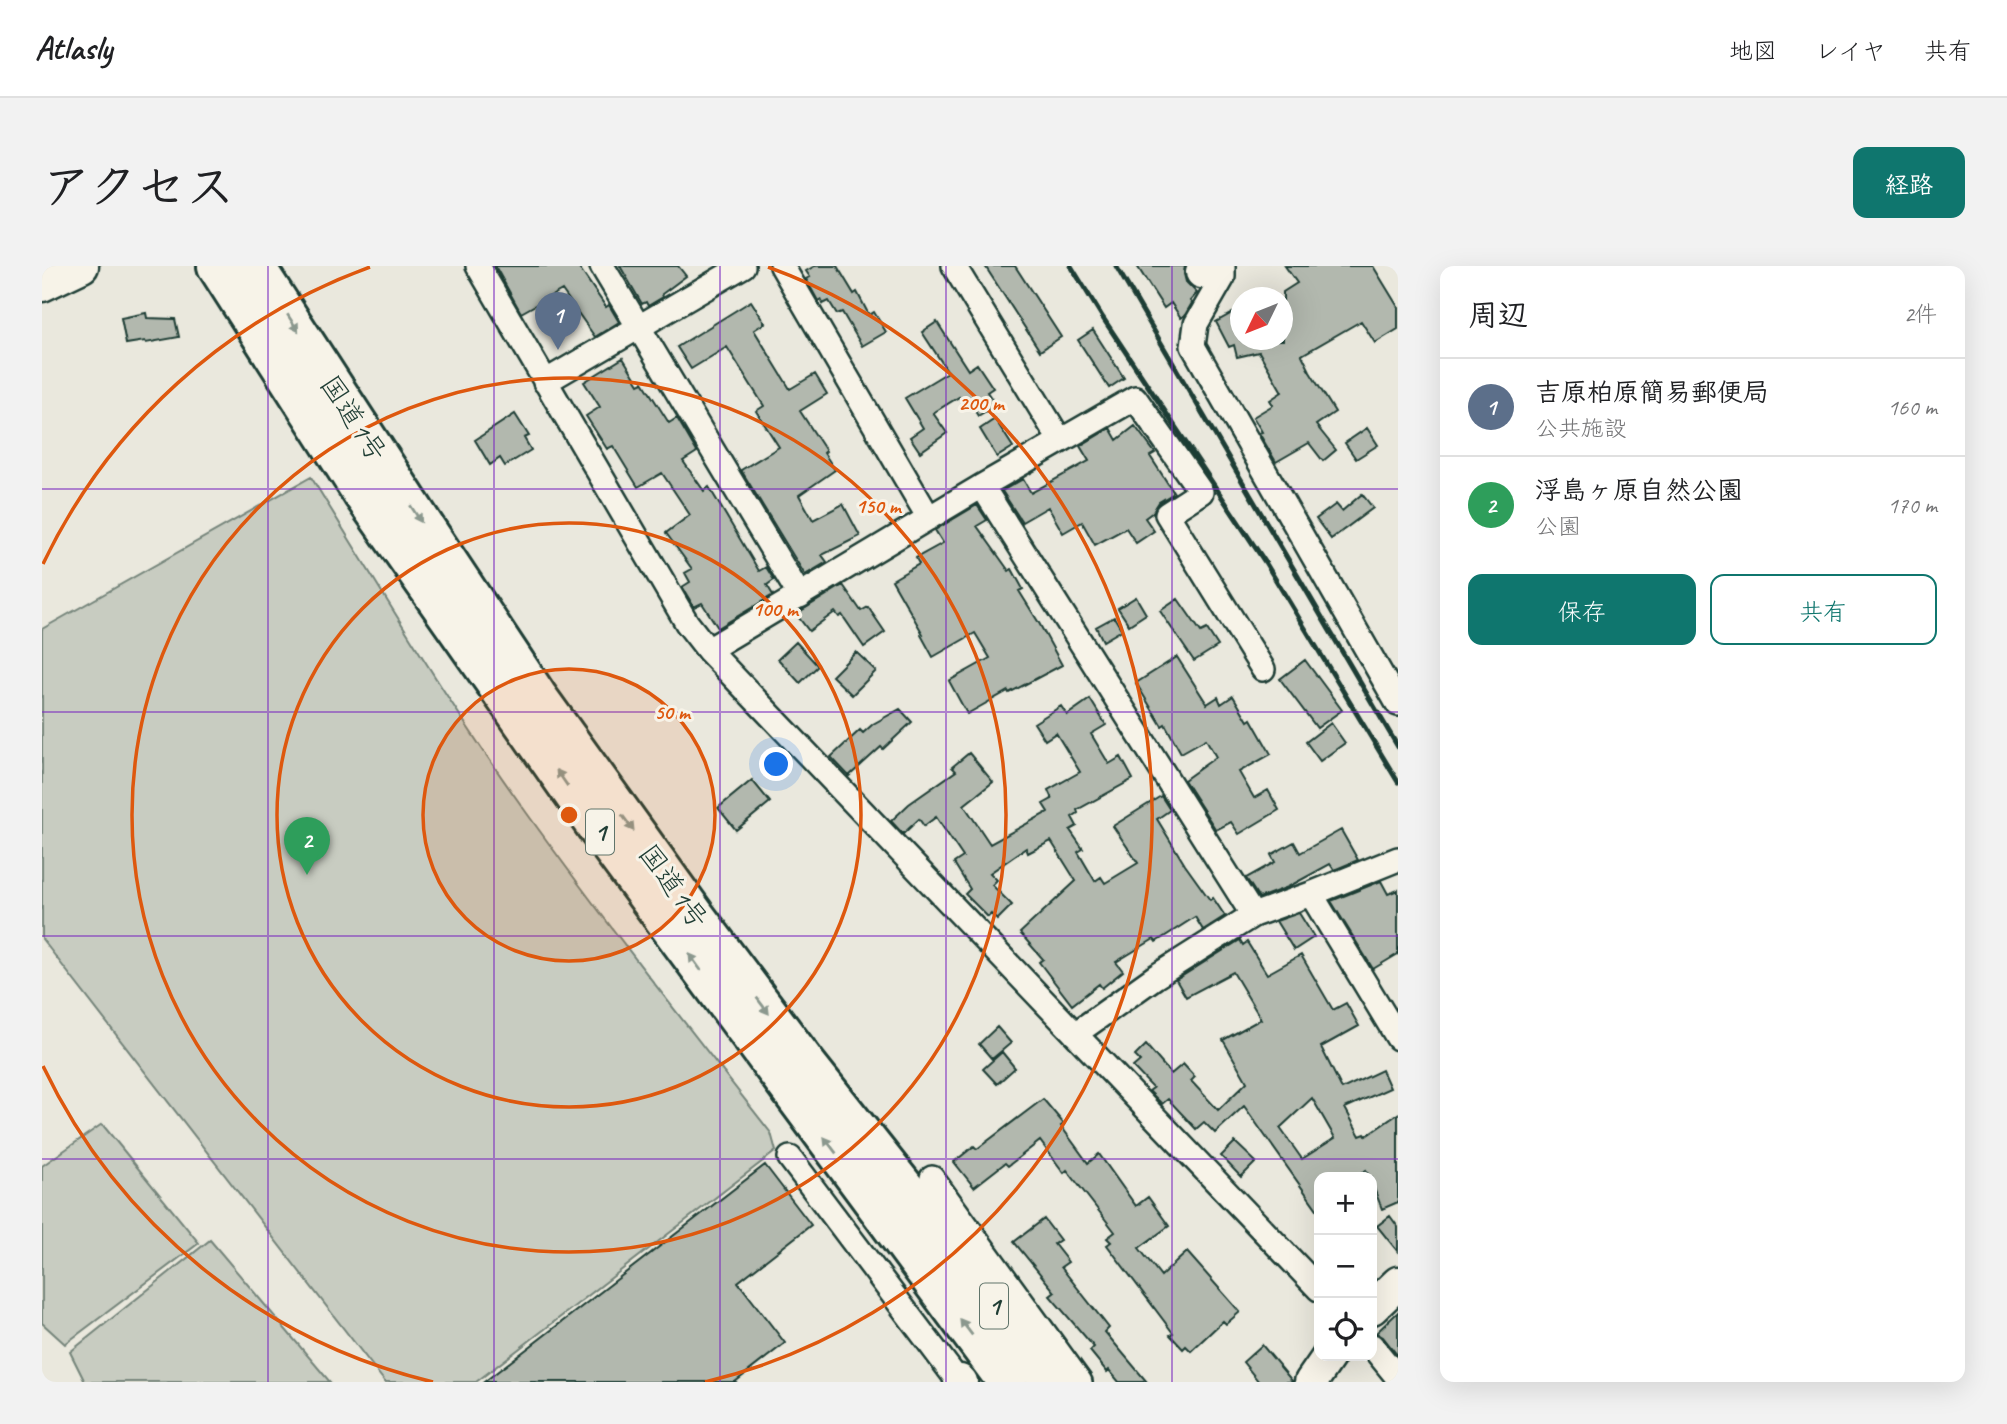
<!DOCTYPE html>
<html lang="ja">
<meta charset="utf-8">
<style>
:root{--surface:#fff;--page:#f2f2f2;--text:#202124;--muted:#757577;--line:#e0e0e0;--accent:#0f766e}
body{margin:0;font-family:Caveat,"Klee One",sans-serif;background:var(--page);color:var(--text)}
.controls{position:absolute;right:21px;bottom:21px;display:grid;overflow:hidden;border-radius:14px;box-shadow:0 7px 28px #0002}
.controls button{width:63px;height:63px;display:grid;place-items:center;padding:0;border:0;border-bottom:2px solid var(--line);background:var(--surface);color:var(--text);font:35px sans-serif}
.compass{position:absolute;left:1188px;top:21px;width:63px;height:63px;border-radius:50%;background:var(--surface);box-shadow:0 7px 28px #0002;rotate:227deg}
.you{position:absolute;left:735px;top:499px;width:24px;height:24px;margin:-18px;border:5px solid #fff;border-radius:50%;background:#1a73e8;box-shadow:0 0 0 10px #1a73e833}
.badge{display:grid;place-items:center;width:46px;height:46px;border-radius:50%;background:var(--accent);color:#fff;font-size:23px;font-weight:700}
.pin{position:absolute;translate:-50% -58px;filter:drop-shadow(0 2px 4px #0008)}
.pin::after{content:'';position:absolute;top:37px;width:24px;height:21px;background:inherit;clip-path:polygon(0 0,100% 0,50% 100%)}
.list{margin:0;padding:0;list-style:none}
h2{display:flex;justify-content:space-between;align-items:center;height:91px;margin:0;padding:0 28px;font-size:30px}
h2 small{font-size:23px;font-weight:400;color:var(--muted)}
.list li{display:grid;grid-template-columns:46px 1fr auto;gap:21px;align-items:center;box-sizing:border-box;height:98px;padding:0 28px;border-top:2px solid var(--line)}
.list b{display:block;font-size:26px;white-space:nowrap}
.list p{margin:0;font-size:23px;white-space:nowrap;color:var(--muted)}
.list em{font-size:23px;font-style:normal;color:var(--muted)}
.actions{display:flex;gap:14px;padding:21px 28px}
.actions a{flex:1;padding:16px 0;border:2px solid var(--accent);border-radius:14px;text-align:center;font-size:24px;color:var(--accent)}
.actions .main{background:var(--accent);color:#fff}
.icon{flex:none;width:38px;height:38px;fill:none;stroke:currentColor;stroke-width:2;stroke-linecap:round;stroke-linejoin:round}
.map{position:relative;flex:none;width:1356px;height:1116px;overflow:hidden;border-radius:14px}
header{display:flex;align-items:center;gap:42px;box-sizing:border-box;height:98px;padding:0 35px;background:var(--surface);border-bottom:2px solid var(--line)}
header strong{font-size:33px}
nav{display:flex;gap:38px;margin-inline-start:auto;font-size:24px}
.intro{display:flex;align-items:center;justify-content:space-between;box-sizing:border-box;height:168px;padding:0 42px}
h1{margin:0;font-size:49px}
.button{padding:18px 32px;border-radius:14px;background:var(--accent);color:#fff;font-size:24px;font-weight:700}
main{display:flex;gap:42px;padding:0 42px}
aside{flex:1;background:var(--surface);border-radius:14px;box-shadow:0 7px 28px #0002}
.map>svg:first-child{display:block}
</style>
<header>
<strong>Atlasly</strong>
<nav><a>地図</a><a>レイヤ</a><a>共有</a></nav>
</header>
<div class="intro"><h1>アクセス</h1><a class="button">経路</a></div>
<main>
<div class="map">
<svg width="1356" height="1116" viewBox="0 0 1356 1116">
<rect width="100%" height="100%" fill="#eae8dd"/>
<filter id="ink" filterUnits="userSpaceOnUse"><feTurbulence type="fractalNoise" baseFrequency=".0143" numOctaves="2"/><feDisplacementMap in="SourceGraphic" scale="14" xChannelSelector="R" yChannelSelector="G"/><feConvolveMatrix kernelMatrix="1 2 1 2 8 2 1 2 1" color-interpolation-filters="sRGB"/></filter>
<g filter="url(#ink)">
<path fill="#c8ccc1" stroke="#74847a" stroke-width="2" d="M 269,211 C 339,324 407,439 484,546 C 563,656 646,761 729,867 L 734,885 L 434,1116 L 343,1116 L 0,673 L 0,363 Z
M 60,858 L 157,977 L 23,1078 L 0,1057 L 0,900 Z
M 168,974 L 288,1116 L 43,1116 L 28,1086 Z"/>
<path fill="#b2b8ae" stroke="#1f3d34" stroke-width="2" fill-rule="evenodd" d="M 453,0 L 536,0 L 564,41 L 567,39 L 577,56 L 553,71 L 520,24 L 479,47 Z
M 578,0 L 636,0 L 644,10 L 620,28 L 621,31 L 606,40 L 604,36 L 600,38 Z
M 773,0 L 795,0 L 812,28 L 815,26 L 827,49 L 832,46 L 844,66 L 820,80 L 800,46 L 795,48 L 787,35 L 781,38 L 779,33 L 776,35 L 764,13 L 768,11 L 764,5 Z
M 943,0 L 973,0 L 1019,71 L 998,85 Z
M 1095,0 L 1143,0 L 1142,8 L 1144,16 L 1155,27 L 1148,35 L 1150,37 L 1143,49 L 1139,52 L 1129,37 L 1122,42 Z
M 1243,0 L 1331,0 L 1356,41 L 1356,63 L 1333,77 L 1319,55 L 1260,89 L 1267,103 L 1266,103 L 1293,146 L 1274,159 L 1294,184 L 1281,195 L 1267,177 L 1234,196 L 1217,167 L 1220,166 L 1211,151 L 1231,139 L 1228,134 L 1240,126 L 1217,86 L 1195,91 L 1192,79 L 1187,81 L 1174,56 L 1192,46 L 1199,59 L 1199,74 L 1241,74 L 1241,26 L 1255,17 Z
M 709,35 L 723,57 L 712,64 L 748,123 L 773,108 L 785,128 L 758,145 L 784,185 L 782,187 L 793,204 L 757,229 L 771,254 L 801,238 L 818,270 L 780,289 L 785,296 L 763,309 L 699,204 L 737,181 L 714,145 L 722,140 L 685,81 L 649,103 L 635,81 Z
M 104,47 L 105,52 L 133,53 L 137,71 L 104,77 L 103,75 L 84,78 L 79,52 Z
M 895,56 L 926,104 L 935,98 L 951,122 L 945,126 L 954,139 L 936,150 L 926,134 L 920,137 L 917,131 L 891,147 L 905,167 L 878,186 L 868,171 L 881,162 L 863,132 L 906,106 L 880,66 Z
M 1051,64 L 1082,112 L 1067,122 L 1036,74 Z
M 581,92 L 597,118 L 601,116 L 627,157 L 635,152 L 655,186 L 641,195 L 662,225 L 667,221 L 717,305 L 724,301 L 732,314 L 725,319 L 731,329 L 676,362 L 660,337 L 652,341 L 640,321 L 648,316 L 643,307 L 650,303 L 624,267 L 648,249 L 620,207 L 596,221 L 571,180 L 565,183 L 544,150 L 558,141 L 542,116 Z
M 473,148 L 487,170 L 482,172 L 489,184 L 463,200 L 458,192 L 448,199 L 433,174 Z
M 953,153 L 971,181 L 955,191 L 938,163 Z
M 1093,160 L 1113,187 L 1108,190 L 1132,227 L 1117,236 L 1111,246 L 1103,252 L 1112,265 L 1094,277 L 1084,262 L 1053,279 L 1040,256 L 1021,267 L 1006,241 L 980,256 L 960,225 L 981,213 L 989,227 L 1047,195 L 1038,180 L 1068,162 L 1075,174 Z
M 1325,162 L 1336,179 L 1314,193 L 1303,177 Z
M 1320,228 L 1331,242 L 1289,273 L 1274,253 L 1294,238 L 1300,245 Z
M 935,239 L 945,254 L 935,260 L 967,305 L 970,303 L 981,323 L 977,325 L 997,357 L 1020,399 L 967,427 L 966,425 L 925,448 L 907,415 L 948,392 L 933,367 L 891,391 L 879,369 L 881,368 L 850,314 L 877,298 L 874,292 L 901,277 L 893,264 Z
M 801,319 L 819,345 L 826,341 L 843,366 L 822,381 L 800,349 L 797,351 L 793,346 L 767,365 L 754,348 Z
M 1094,331 L 1104,348 L 1087,359 L 1076,342 Z
M 1136,333 L 1159,366 L 1165,363 L 1176,380 L 1152,395 L 1118,345 Z
M 1072,351 L 1080,364 L 1061,375 L 1054,361 Z
M 754,376 L 776,400 L 758,417 L 736,393 Z
M 814,386 L 834,405 L 810,429 L 790,410 Z
M 1135,391 L 1165,438 L 1176,431 L 1179,438 L 1191,430 L 1206,455 L 1209,453 L 1229,488 L 1197,506 L 1212,532 L 1226,524 L 1237,544 L 1197,568 L 1189,556 L 1174,564 L 1142,514 L 1174,491 L 1164,473 L 1139,487 L 1123,458 L 1120,460 L 1094,417 Z
M 1263,394 L 1300,444 L 1275,462 L 1238,413 Z
M 1048,433 L 1064,459 L 1049,468 L 1067,498 L 1079,491 L 1091,513 L 1035,544 L 1036,547 L 1030,551 L 1035,560 L 1028,564 L 1041,583 L 1036,586 L 1053,615 L 1059,611 L 1063,617 L 1096,597 L 1071,560 L 1119,530 L 1128,544 L 1115,553 L 1143,599 L 1168,634 L 1171,632 L 1183,650 L 1161,664 L 1153,651 L 1114,676 L 1112,673 L 1074,696 L 1081,705 L 1060,722 L 1057,718 L 1030,739 L 997,696 L 1001,693 L 978,667 L 1034,615 L 1009,575 L 986,587 L 984,582 L 948,607 L 955,614 L 950,619 L 970,639 L 955,654 L 949,648 L 946,651 L 923,628 L 928,623 L 912,597 L 921,591 L 894,551 L 882,560 L 877,553 L 861,568 L 849,555 L 867,538 L 914,505 L 910,501 L 927,487 L 951,516 L 922,539 L 948,578 L 1006,546 L 1001,538 L 1010,533 L 1006,524 L 1038,506 L 1014,467 L 1003,474 L 992,457 L 1019,440 L 1025,449 Z
M 858,443 L 870,456 L 841,483 L 839,481 L 807,510 L 789,491 L 818,464 L 821,467 L 831,458 Z
M 1289,457 L 1303,477 L 1278,495 L 1264,476 Z
M 710,514 L 728,536 L 694,564 L 676,542 Z
M 1299,564 L 1316,594 L 1292,604 L 1288,598 L 1246,621 L 1217,632 L 1204,612 L 1233,596 L 1229,589 L 1252,576 L 1258,587 Z
M 1339,615 L 1346,628 L 1356,624 L 1356,688 L 1331,703 L 1289,635 Z
M 1257,647 L 1272,671 L 1252,684 L 1234,655 Z
M 1198,674 L 1201,679 L 1205,676 L 1225,708 L 1259,689 L 1291,744 L 1304,737 L 1317,760 L 1279,781 L 1300,823 L 1340,804 L 1348,822 L 1303,842 L 1318,870 L 1323,868 L 1324,870 L 1356,848 L 1356,936 L 1340,943 L 1330,917 L 1330,911 L 1327,911 L 1324,904 L 1314,911 L 1277,911 L 1277,946 L 1202,840 L 1173,867 L 1162,856 L 1154,863 L 1126,833 L 1120,838 L 1107,825 L 1111,822 L 1091,801 L 1098,795 L 1093,790 L 1104,779 L 1129,808 L 1141,798 L 1153,811 L 1149,815 L 1176,844 L 1205,816 L 1181,774 L 1219,753 L 1191,706 L 1144,731 L 1134,714 ZM 1270,832 L 1293,872 L 1260,893 L 1238,862 Z
M 955,761 L 969,777 L 950,793 L 937,778 Z
M 960,786 L 973,802 L 955,818 L 941,803 Z
M 1001,833 L 1022,858 L 1019,860 L 1046,897 L 1057,888 L 1094,940 L 1106,931 L 1127,960 L 1097,982 L 1119,1010 L 1145,986 L 1198,1046 L 1184,1058 L 1181,1055 L 1149,1085 L 1144,1080 L 1141,1083 L 1128,1069 L 1131,1067 L 1065,979 L 1069,976 L 1065,972 L 1073,966 L 1025,904 L 1022,907 L 998,875 L 966,900 L 963,897 L 932,921 L 912,896 L 932,880 L 935,883 Z
M 1193,876 L 1214,896 L 1199,911 L 1179,890 Z
M 723,899 L 769,959 L 696,1016 L 743,1077 L 693,1116 L 442,1116 Z
M 1348,950 L 1356,961 L 1356,986 L 1335,960 Z
M 1002,953 L 1018,974 L 1012,978 L 1026,996 L 1019,1001 L 1067,1062 L 1063,1066 L 1105,1116 L 1077,1116 L 1067,1104 L 1065,1106 L 1048,1085 L 1052,1081 L 1008,1030 L 1013,1026 L 972,976 Z
M 1356,1046 L 1356,1090 L 1341,1071 L 1334,1067 Z
M 1220,1079 L 1251,1116 L 1217,1116 L 1201,1096 Z"/>
<g fill="none" stroke-linecap="round" stroke-linejoin="round">
<defs>
<path id="street" d="M 436,0 L 645,357 L 666,384 L 1277,1023
M 560,0 L 758,330
M 740,0 L 887,252
M 912,0 L 1018,174
M 1181,0 L 1181,11 L 1154,58 L 1151,80 L 1356,438
M 503,116 L 701,0
M 940,220 L 1211,649
M 666,384 L 940,220 L 1093,132 L 1159,226 L 1125,248 L 1221,403
M 1269,628 L 1356,593
M 1033,768 L 1113,711 L 1211,649 L 1269,628 L 1356,772
M 748,892 L 917,1116
M 890,912 L 1038,1116
M 1330,1080 L 1356,1112"/>
<path id="secondary" d="M 1160,6 L 1169,0
M 0,19 L 40,0
M 1330,1042 L 1356,1017
M 918,1115 L 919,1116
M 1269,1116 L 1287,1090"/>
<path id="highway" d="M 175,0 L 320,227 L 565,576 L 965,1116
M 213,0 L 382,260 L 495,430 L 655,652 L 765,799 L 896,964 L 1008,1116"/>
</defs>
<use href="#street" stroke="#1f3d34" stroke-width="28"/>
<use href="#secondary" stroke="#1f3d34" stroke-width="37"/>
<use href="#highway" stroke="#1f3d34" stroke-width="44"/>
<use href="#street" stroke="#f7f3e8" stroke-width="23"/>
<use href="#secondary" stroke="#f7f3e8" stroke-width="32"/>
<use href="#highway" stroke="#f7f3e8" stroke-width="38"/>
<path stroke="#1f3d34" stroke-width="5" d="M 1029,0 L 1061,52 L 1223,296 L 1356,516
M 1074,0 L 1356,481"/>
</g>
<defs><path id="oneway-solid" d="M-6-.8H1V-3.2L6.5 0L1 3.2V.8H-6Z" transform="scale(1.75)"/></defs>
<g fill="#8b988e">
<use href="#oneway-solid" transform="translate(251 57) rotate(57)"/>
<use href="#oneway-solid" transform="translate(374 248) rotate(57)"/>
<use href="#oneway-solid" transform="translate(520 512) rotate(-125)"/>
<use href="#oneway-solid" transform="translate(586 557) rotate(54)"/>
<use href="#oneway-solid" transform="translate(653 696) rotate(-126)"/>
<use href="#oneway-solid" transform="translate(721 740) rotate(53)"/>
<use href="#oneway-solid" transform="translate(788 879) rotate(-127)"/>
<use href="#oneway-solid" transform="translate(924 1061) rotate(-127)"/>
</g>
</g>
<path fill="none" stroke="#7b2cbf" stroke-width="2" stroke-opacity="0.55" d="M 226,0 L 226,1116M 452,0 L 452,1116M 678,0 L 678,1116M 904,0 L 904,1116M 1130,0 L 1130,1116M 0,223 L 1356,223M 0,446 L 1356,446M 0,670 L 1356,670M 0,893 L 1356,893"/>
<circle cx="527" cy="549" r="146" fill="#de580e" fill-opacity=".12"/>
<g fill="none" stroke="#de580e" stroke-width="3.5">
<circle cx="527" cy="549" r="146"/>
<circle cx="527" cy="549" r="292"/>
<circle cx="527" cy="549" r="437"/>
<path d="M391 1116A583 583 0 0 1 1 800M1 298A583 583 0 0 1 328 1M726 1A583 583 0 0 1 663 1116"/>
</g>
<g text-anchor="middle" stroke-width="6" stroke-linejoin="round" paint-order="stroke">
<g fill="#f7f3e8" stroke="#60746a" stroke-width="2">
<rect x="544" y="543.5" width="28" height="45" rx="5"/>
<rect x="938" y="1017.5" width="28" height="45" rx="5"/>
</g>
<g font-size="26" font-weight="bold" fill="#1f3d34">
<text x="558" y="575">1</text>
<text x="952" y="1049">1</text>
</g>
<g font-size="28" fill="#1f3d34" stroke="#f7f3e8">
<text transform="translate(312 152) rotate(57)" y="10">国道1号</text>
<text transform="translate(632 620) rotate(54)" y="10">国道1号</text>
</g>
</g>
<circle cx="527" cy="549" r="10" fill="#de580e" stroke="#f7f3e8" stroke-width="3.5"/>
<g font-size="21" text-anchor="middle" font-weight="bold" fill="#de580e" stroke="#f7f3e8" stroke-width="6" stroke-linejoin="round" paint-order="stroke">
<text x="939" y="144">200 m</text>
<text x="836" y="247">150 m</text>
<text x="733" y="350">100 m</text>
<text x="630" y="453">50 m</text>
</g>
</svg>
<div class="controls">
<button>+</button>
<button>−</button>
<button><svg class="icon" aria-label="locate" viewBox="0 0 24 24"><circle cx="12" cy="12" r="6"/><path d="M12 2v4M12 18v4M2 12h4M18 12h4"/></svg></button>
</div>
<svg class="compass" viewBox="-18 -18 36 36"><path d="M0-13l5 13h-10z" fill="#e53935"/><path d="M0 13l5-13h-10z" fill="#757577"/></svg>
<div class="you"></div>
<div class="pin badge" style="left:516px;top:84px;background:#5c6f8a">1</div>
<div class="pin badge" style="left:265px;top:609px;background:#2e9e5b">2</div>
</div>
<aside>
<h2>周辺<small>2件</small></h2>
<ul class="list">
<li><span class="badge" style="background:#5c6f8a">1</span><div><b>吉原柏原簡易郵便局</b><p>公共施設</p></div><em>160 m</em></li>
<li><span class="badge" style="background:#2e9e5b">2</span><div><b>浮島ヶ原自然公園</b><p>公園</p></div><em>170 m</em></li>
</ul>
<div class="actions"><a class="main">保存</a><a>共有</a></div>
</aside>
</main>
